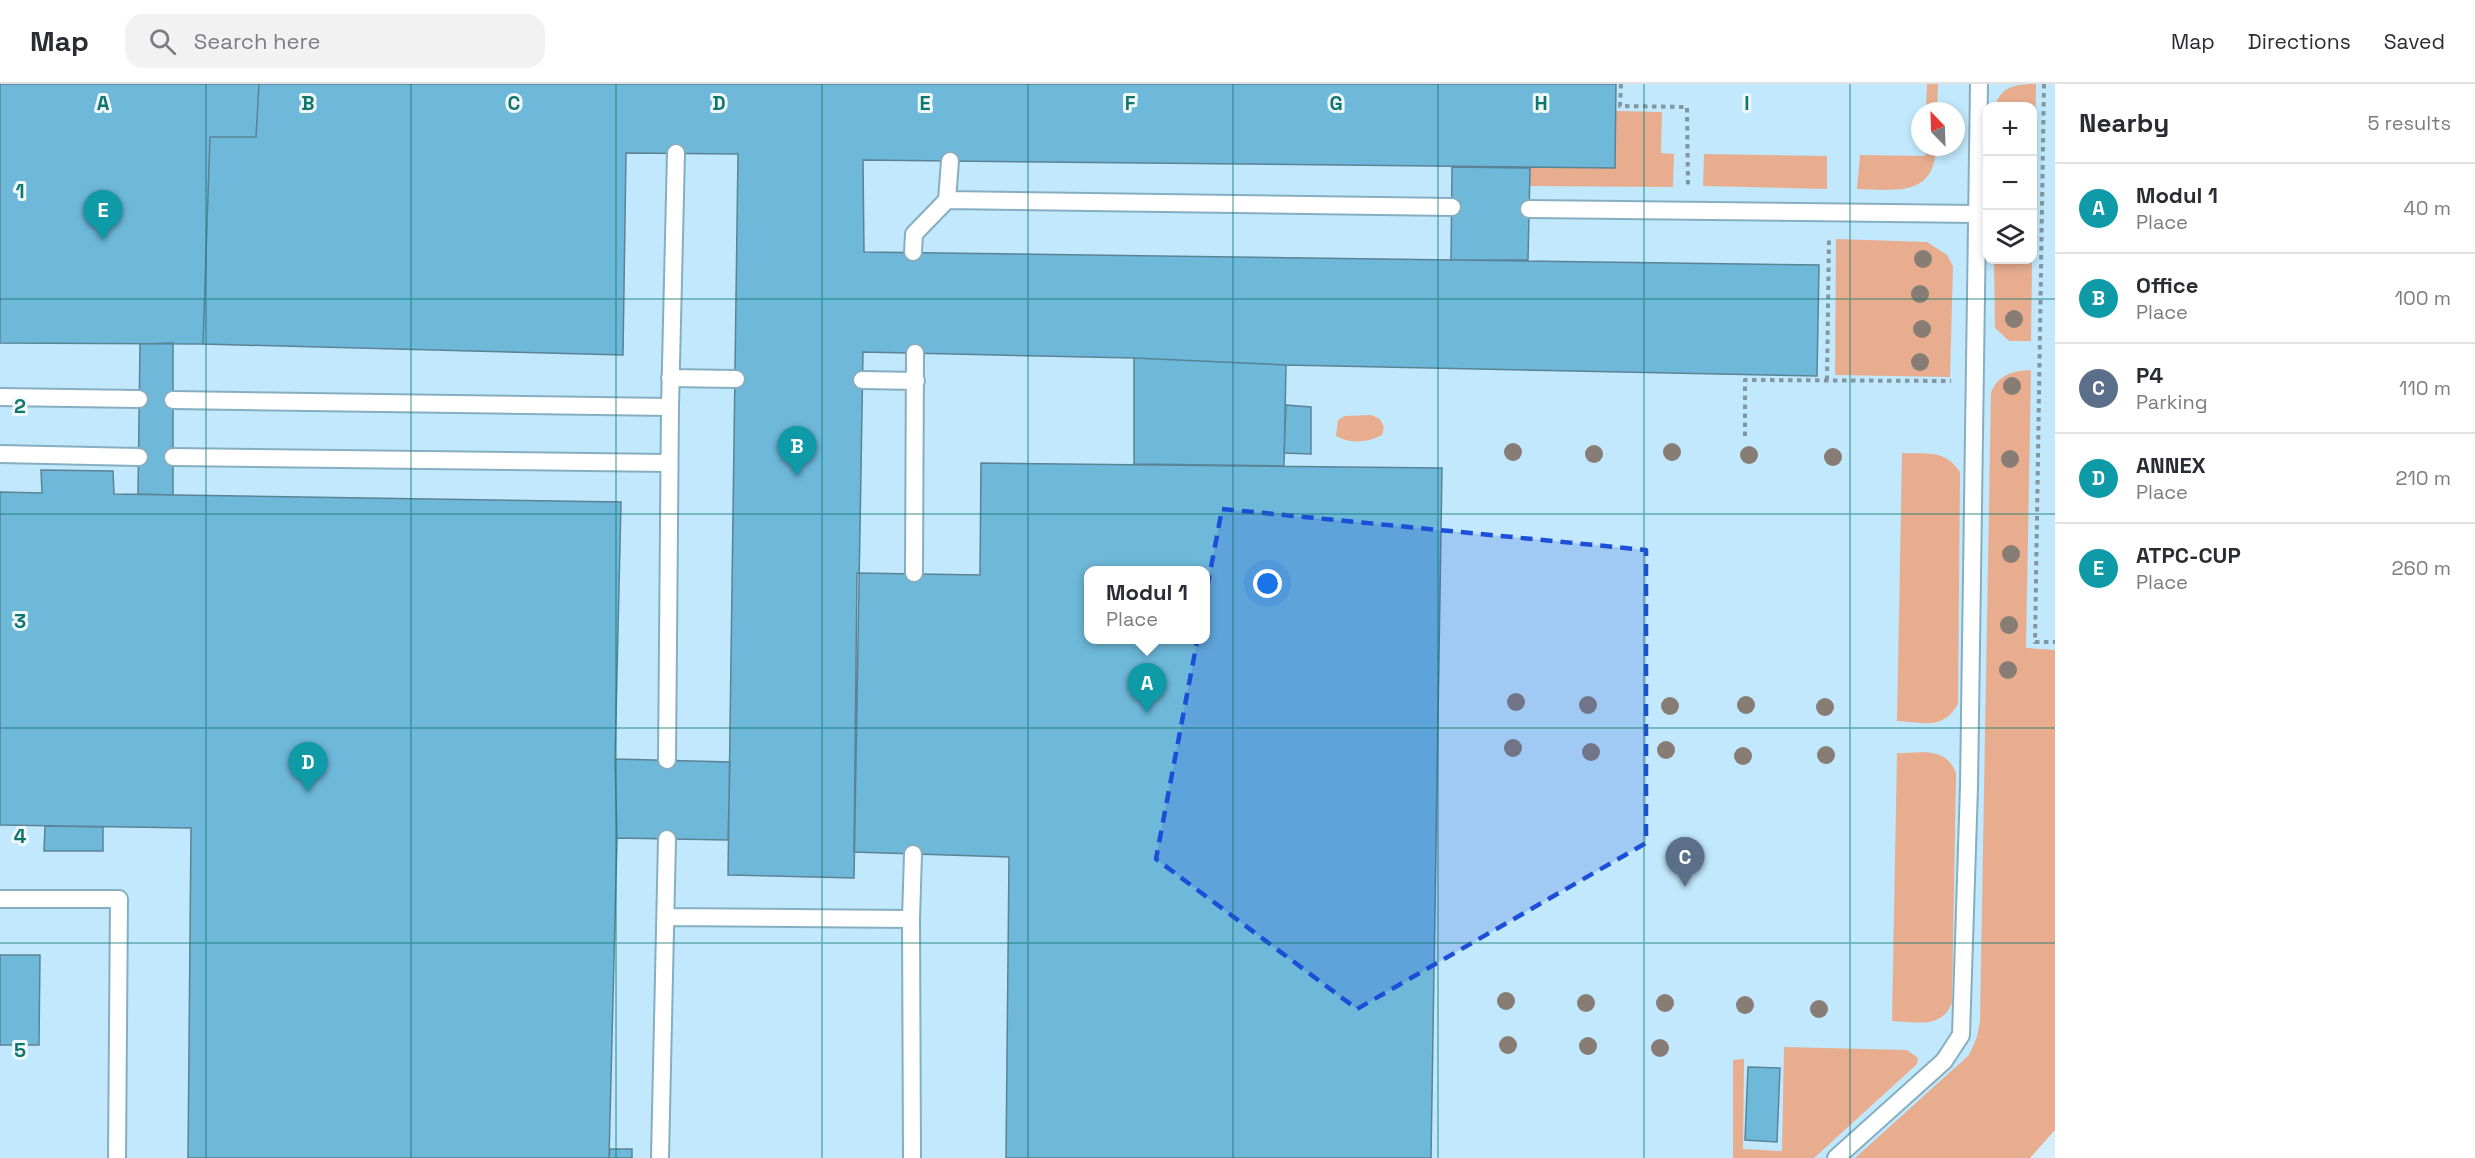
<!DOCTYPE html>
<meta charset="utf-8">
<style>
:root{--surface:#fff;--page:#f2f2f3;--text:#2b2b33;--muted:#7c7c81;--line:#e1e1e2;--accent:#bf5e1d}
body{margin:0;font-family:"Space Grotesk",sans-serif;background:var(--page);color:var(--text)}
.controls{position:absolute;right:18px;top:18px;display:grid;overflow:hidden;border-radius:12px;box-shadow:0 3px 9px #0003}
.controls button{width:54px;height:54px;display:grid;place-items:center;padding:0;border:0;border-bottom:2px solid var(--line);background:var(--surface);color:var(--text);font:30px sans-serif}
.compass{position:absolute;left:1911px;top:18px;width:54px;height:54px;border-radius:50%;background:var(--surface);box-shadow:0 3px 9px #0003;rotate:337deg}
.you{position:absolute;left:1268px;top:500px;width:21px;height:21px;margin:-15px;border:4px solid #fff;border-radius:50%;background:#1a73e8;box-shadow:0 0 0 9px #1a73e833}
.badge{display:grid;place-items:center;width:39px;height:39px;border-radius:50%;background:var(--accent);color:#fff;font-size:20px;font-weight:700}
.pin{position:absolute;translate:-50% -50px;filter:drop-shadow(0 2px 3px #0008)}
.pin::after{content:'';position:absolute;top:32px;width:21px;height:18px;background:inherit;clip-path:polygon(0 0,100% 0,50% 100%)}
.popup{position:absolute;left:1084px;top:482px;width:126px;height:78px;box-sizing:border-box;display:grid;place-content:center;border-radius:12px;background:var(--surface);filter:drop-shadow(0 2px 4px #0005);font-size:20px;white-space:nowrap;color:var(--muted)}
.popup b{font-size:22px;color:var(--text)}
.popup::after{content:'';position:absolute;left:50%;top:100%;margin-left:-12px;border:12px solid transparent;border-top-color:var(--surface)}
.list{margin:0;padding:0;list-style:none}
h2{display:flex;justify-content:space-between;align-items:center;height:78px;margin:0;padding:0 24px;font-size:26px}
h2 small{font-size:20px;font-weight:400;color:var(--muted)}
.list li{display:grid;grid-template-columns:39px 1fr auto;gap:18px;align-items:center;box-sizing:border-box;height:90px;padding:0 24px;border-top:2px solid var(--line)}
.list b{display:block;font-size:22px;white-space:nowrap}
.list p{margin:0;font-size:20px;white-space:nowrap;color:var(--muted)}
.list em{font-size:20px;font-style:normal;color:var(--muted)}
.icon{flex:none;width:33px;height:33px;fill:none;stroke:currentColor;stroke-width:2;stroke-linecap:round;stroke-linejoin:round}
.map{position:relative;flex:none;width:2055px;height:1074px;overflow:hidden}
header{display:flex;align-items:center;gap:36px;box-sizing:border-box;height:84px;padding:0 30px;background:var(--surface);border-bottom:2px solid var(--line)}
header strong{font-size:28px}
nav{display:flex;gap:33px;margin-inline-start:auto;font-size:21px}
.search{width:420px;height:54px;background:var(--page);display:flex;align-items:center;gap:15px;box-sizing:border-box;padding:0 21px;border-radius:18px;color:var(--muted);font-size:22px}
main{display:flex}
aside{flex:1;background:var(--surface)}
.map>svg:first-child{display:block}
</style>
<header>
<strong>Map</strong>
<div class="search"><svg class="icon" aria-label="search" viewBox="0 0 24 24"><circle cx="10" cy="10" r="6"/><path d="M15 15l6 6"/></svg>Search here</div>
<nav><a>Map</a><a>Directions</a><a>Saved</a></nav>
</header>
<main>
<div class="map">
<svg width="2055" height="1074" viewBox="0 0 2055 1074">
<rect width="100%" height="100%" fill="#d5eefa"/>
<path fill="#c1e8fc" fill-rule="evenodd" d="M 0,0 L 2055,0 L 2055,1043 L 2028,1074 L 0,1074 ZM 1988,22 L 2032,22 L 2032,176 L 1988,176 ZM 1920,27 L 1956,27 L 1956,63 L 1920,63 ZM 1088,486 L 1206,486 L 1206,556 L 1088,556 Z"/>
<path fill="#e7ad8e" d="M 1927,0 L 1938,0 L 1937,27 L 1926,27 Z
M 2036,0 L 2033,170 L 2032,22 L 1995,22 C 2001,2 2017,0 2036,0 Z
M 1616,27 L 1662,28 L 1661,69 L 1674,70 L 1673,103 L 1529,102 L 1530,84 L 1615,84 Z
M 1926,63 L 1936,63 C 1935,113 1895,106 1857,105 L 1860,71 L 1925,72 Z
M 1704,70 L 1827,72 L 1827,105 L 1703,102 Z
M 1836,155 L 1927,158 L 1947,171 L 1953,182 L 1950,293 L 1835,291 Z
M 1994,176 L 2032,176 L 2031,257 L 2009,257 L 1995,244 Z
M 2031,286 L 2026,564 L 2055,566 L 2055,1046 L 2030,1074 L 1855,1074 L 1969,971 L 1977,953 L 1980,937 L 1991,308 C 2000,290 2012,287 2031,286 Z
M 1371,331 L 1380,335 L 1384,343 L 1382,351 C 1367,359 1351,360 1336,352 L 1338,336 L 1345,332 Z
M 1902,369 C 1927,370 1945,365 1960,388 L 1958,620 C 1942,647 1924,638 1897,637 Z
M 1897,669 C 1921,669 1946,662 1956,689 L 1952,919 C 1941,945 1917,938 1892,937 Z
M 1784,963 L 1907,966 L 1918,974 L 1917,980 L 1814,1074 L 1733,1074 L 1733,976 L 1744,975 L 1743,1065 L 1782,1067 Z"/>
<path fill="#6eb8da" stroke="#5c8295" stroke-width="1.5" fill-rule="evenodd" d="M 0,0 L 259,0 L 256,53 L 210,53 L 203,260 L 0,259 Z
M 259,0 L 1616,0 L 1615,84 L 863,76 L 864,168 L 1819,181 L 1817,292 L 1286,281 L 1134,274 L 863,268 L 854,794 L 728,791 L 738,70 L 626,69 L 623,271 L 203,260 L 210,53 L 256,53 Z
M 1452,83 L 1530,84 L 1528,176 L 1451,176 Z
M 173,259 L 173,411 L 138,410 L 140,260 Z
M 1134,274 L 1286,281 L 1284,382 L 1134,380 Z
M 1286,321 L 1311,323 L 1311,370 L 1284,369 Z
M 981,379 L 1442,384 L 1431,1074 L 1006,1074 L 1009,773 L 854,768 L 857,489 L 980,491 ZM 1088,486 L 1206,486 L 1206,556 L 1088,556 Z
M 41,386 L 113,387 L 114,410 L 621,418 L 615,675 L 617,754 L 609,1074 L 188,1074 L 191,744 L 0,741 L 0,408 L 42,409 Z
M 615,675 L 730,678 L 728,756 L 617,754 Z
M 45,742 L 103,743 L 103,767 L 44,767 Z
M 0,871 L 40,871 L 39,961 L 0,961 Z
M 1748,983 L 1780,984 L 1777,1058 L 1745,1056 Z
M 610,1065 L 632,1065 L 632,1074 L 609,1074 Z"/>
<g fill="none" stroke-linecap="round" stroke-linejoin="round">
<defs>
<path id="lane" d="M 947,116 L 1452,123
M 1529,125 L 1978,130
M 913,168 L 914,150 L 947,116 L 950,77
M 670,294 L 736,295
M 862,296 L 916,297
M 0,313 L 139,315
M 173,316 L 670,323 L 676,69
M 0,370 L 139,373
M 173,373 L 668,379
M 914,489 L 915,269
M 667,676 L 670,323
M 0,815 L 119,815 L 117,1074
M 666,833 L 911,835 L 913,770
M 911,835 L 912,1074
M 660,1074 L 667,755
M 1836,1074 L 1944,977 L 1961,951 L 1969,702 L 1979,0"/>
</defs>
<use href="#lane" stroke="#86aec1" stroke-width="20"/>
<path stroke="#8296a0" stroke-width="4" stroke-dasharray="4.5 4.5" stroke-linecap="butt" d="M 1621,0 L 1620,22 L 1687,23 L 1688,102
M 2044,0 L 2035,558 L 2055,558
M 1827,296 L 1829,152
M 1745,352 L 1745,296 L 1951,297"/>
<use href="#lane" stroke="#fff" stroke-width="16"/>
</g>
<g fill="#887d74">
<circle cx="1923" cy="175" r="9"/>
<circle cx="1920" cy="210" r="9"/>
<circle cx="2014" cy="235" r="9"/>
<circle cx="1922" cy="245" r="9"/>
<circle cx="1920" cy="278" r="9"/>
<circle cx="2012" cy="302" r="9"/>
<circle cx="1513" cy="368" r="9"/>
<circle cx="1672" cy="368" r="9"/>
<circle cx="1594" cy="370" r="9"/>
<circle cx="1749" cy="371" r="9"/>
<circle cx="1833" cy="373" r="9"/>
<circle cx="2010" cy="375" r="9"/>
<circle cx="2011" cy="470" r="9"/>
<circle cx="2009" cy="541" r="9"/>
<circle cx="2008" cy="586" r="9"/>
<circle cx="1516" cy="618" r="9"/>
<circle cx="1588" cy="621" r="9"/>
<circle cx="1746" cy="621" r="9"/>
<circle cx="1670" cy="622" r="9"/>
<circle cx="1825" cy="623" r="9"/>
<circle cx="1513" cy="664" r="9"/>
<circle cx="1666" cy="666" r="9"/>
<circle cx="1591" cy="668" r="9"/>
<circle cx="1826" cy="671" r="9"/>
<circle cx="1743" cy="672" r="9"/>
<circle cx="1506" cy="917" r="9"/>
<circle cx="1586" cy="919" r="9"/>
<circle cx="1665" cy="919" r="9"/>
<circle cx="1745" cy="921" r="9"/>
<circle cx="1819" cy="925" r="9"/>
<circle cx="1508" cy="961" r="9"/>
<circle cx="1588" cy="962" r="9"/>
<circle cx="1660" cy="964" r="9"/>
</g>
<path fill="#1d4ed8" fill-opacity="0.2" stroke="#1d4ed8" stroke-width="4.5" stroke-dasharray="12 8" stroke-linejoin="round" d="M 1222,425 L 1646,466 L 1646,759 L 1357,925 L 1156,775 Z"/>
<path fill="none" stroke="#0f766e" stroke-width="1.5" stroke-opacity="0.55" d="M 206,0 L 206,1074M 411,0 L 411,1074M 616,0 L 616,1074M 822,0 L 822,1074M 1028,0 L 1028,1074M 1233,0 L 1233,1074M 1438,0 L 1438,1074M 1644,0 L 1644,1074M 1850,0 L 1850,1074M 0,215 L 2055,215M 0,430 L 2055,430M 0,644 L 2055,644M 0,859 L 2055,859"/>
<g font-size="20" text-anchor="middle" font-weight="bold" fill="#0f766e" stroke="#f0f8fc" stroke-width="6" stroke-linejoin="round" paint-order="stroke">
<text x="103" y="26">A</text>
<text x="308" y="26">B</text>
<text x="514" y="26">C</text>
<text x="719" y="26">D</text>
<text x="925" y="26">E</text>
<text x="1130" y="26">F</text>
<text x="1336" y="26">G</text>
<text x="1541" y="26">H</text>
<text x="1747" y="26">I</text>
<text x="20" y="114">1</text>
<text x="20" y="329">2</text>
<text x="20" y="544">3</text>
<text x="20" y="759">4</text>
<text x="20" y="973">5</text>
</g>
</svg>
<div class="controls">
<button>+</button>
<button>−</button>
<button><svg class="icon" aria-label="layers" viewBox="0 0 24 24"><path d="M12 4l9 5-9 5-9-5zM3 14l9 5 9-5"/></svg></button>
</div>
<svg class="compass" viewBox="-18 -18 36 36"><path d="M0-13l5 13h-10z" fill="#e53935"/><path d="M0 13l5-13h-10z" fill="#7c7c81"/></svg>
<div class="you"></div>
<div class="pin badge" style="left:1147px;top:629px;background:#0f9aa8">A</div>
<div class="popup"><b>Modul 1</b>Place</div>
<div class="pin badge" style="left:797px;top:392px;background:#0f9aa8">B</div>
<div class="pin badge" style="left:1685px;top:803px;background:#5c6f8a">C</div>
<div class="pin badge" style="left:308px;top:708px;background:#0f9aa8">D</div>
<div class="pin badge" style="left:103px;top:156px;background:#0f9aa8">E</div>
</div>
<aside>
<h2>Nearby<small>5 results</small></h2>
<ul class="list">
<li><span class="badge" style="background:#0f9aa8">A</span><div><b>Modul 1</b><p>Place</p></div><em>40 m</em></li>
<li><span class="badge" style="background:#0f9aa8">B</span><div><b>Office</b><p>Place</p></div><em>100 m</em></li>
<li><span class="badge" style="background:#5c6f8a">C</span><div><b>P4</b><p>Parking</p></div><em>110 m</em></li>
<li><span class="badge" style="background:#0f9aa8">D</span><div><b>ANNEX</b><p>Place</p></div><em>210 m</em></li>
<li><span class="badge" style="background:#0f9aa8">E</span><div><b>ATPC-CUP</b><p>Place</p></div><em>260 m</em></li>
</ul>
</aside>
</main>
